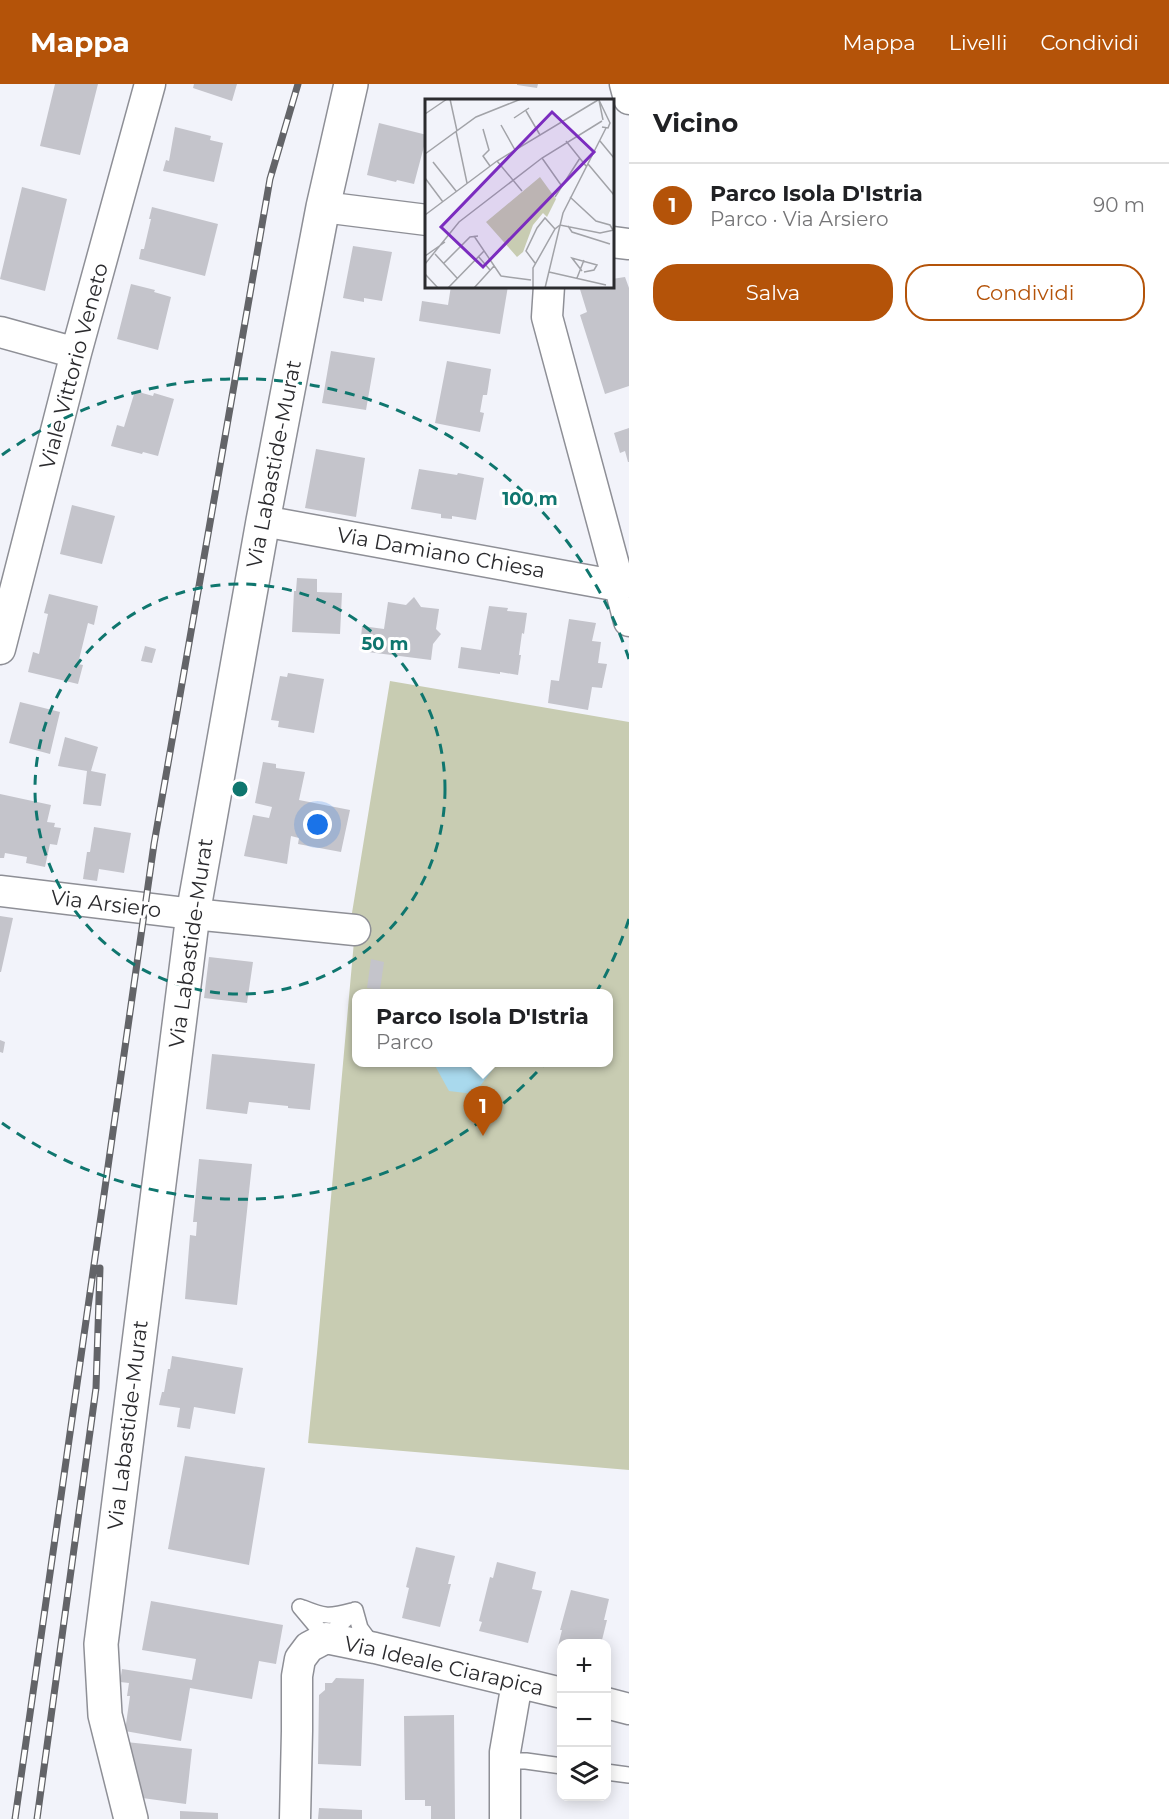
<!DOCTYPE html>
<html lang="it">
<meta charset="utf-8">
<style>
:root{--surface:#fff;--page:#f6f6f6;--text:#202124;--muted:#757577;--line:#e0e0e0;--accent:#b45309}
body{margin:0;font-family:Montserrat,sans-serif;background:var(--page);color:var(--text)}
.controls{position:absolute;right:18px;bottom:18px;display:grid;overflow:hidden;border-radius:12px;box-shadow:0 3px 15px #0003}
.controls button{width:54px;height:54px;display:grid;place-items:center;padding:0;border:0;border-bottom:2px solid var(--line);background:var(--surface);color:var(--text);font:30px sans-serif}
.you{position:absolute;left:318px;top:741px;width:21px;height:21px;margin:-15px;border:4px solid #fff;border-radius:50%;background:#1a73e8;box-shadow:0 0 0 9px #1a73e833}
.badge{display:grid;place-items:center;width:39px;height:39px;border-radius:50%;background:var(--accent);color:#fff;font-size:20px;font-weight:700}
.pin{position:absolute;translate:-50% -50px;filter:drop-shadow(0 2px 3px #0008)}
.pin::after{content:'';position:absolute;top:32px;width:21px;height:18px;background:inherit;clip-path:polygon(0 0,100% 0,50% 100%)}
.popup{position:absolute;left:352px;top:905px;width:261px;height:78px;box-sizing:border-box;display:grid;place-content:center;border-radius:12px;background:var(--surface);filter:drop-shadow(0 2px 4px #0005);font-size:20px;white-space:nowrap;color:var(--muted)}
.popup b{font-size:22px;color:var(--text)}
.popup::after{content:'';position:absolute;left:50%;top:100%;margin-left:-12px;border:12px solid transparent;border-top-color:var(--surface)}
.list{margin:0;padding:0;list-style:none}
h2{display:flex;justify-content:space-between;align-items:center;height:78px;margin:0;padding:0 24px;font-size:26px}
h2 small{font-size:20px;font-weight:400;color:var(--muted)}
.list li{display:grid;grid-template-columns:39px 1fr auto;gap:18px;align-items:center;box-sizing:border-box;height:84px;padding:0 24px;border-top:2px solid var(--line)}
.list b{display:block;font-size:22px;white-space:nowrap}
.list p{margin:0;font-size:20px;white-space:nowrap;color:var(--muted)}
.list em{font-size:20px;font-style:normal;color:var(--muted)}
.actions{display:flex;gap:12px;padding:18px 24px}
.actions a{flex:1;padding:14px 0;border:2px solid var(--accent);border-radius:24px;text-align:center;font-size:21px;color:var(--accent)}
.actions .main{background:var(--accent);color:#fff}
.icon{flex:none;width:33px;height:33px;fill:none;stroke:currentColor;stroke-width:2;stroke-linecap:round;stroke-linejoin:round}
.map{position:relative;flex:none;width:629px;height:1735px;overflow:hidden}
header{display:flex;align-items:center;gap:36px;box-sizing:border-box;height:84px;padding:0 30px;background:var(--accent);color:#fff}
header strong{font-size:28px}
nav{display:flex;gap:33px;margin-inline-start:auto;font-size:21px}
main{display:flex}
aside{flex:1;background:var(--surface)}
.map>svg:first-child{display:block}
</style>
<header>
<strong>Mappa</strong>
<nav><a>Mappa</a><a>Livelli</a><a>Condividi</a></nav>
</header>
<main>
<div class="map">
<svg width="629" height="1735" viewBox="0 0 629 1735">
<rect width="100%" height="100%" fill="#f2f3fa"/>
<path fill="#c8ccb2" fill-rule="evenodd" d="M 390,597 L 629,638 L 629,1386 L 308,1359 L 317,1269 L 355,846 L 351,835 ZM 357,910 L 609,910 L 609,978 L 357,978 Z"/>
<path fill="#a9d9ed" d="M 433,978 L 494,978 L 494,979 L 493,985 L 474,1010 L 449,1007 Z"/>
<path fill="#c4c4cb" d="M 55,0 L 98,0 L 80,71 L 40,62 Z
M 194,0 L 237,0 L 232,17 L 193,4 Z
M 517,0 L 538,0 L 537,4 L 517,1 Z
M 379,39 L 427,51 L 414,100 L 397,96 L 396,98 L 367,91 Z
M 175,43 L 211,52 L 210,56 L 223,59 L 214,98 L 163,87 L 166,76 L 169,77 Z
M 22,103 L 67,115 L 45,207 L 0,195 Z
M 152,123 L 218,140 L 205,192 L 139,175 L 141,165 L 144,165 L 151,135 L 149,135 Z
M 353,162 L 392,168 L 382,217 L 364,214 L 364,218 L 343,214 Z
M 625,193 L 629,204 L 629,302 L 605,310 L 580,231 L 587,228 L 579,202 L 612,202 L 612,195 Z
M 131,200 L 155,206 L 154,208 L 171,213 L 158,266 L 117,255 Z
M 451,202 L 508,202 L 500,250 L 419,237 L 422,217 L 448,221 Z
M 331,267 L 375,274 L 366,326 L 322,319 Z
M 447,277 L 491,285 L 487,311 L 483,311 L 480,328 L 484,329 L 480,348 L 435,339 Z
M 135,307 L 153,312 L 154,309 L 174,315 L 158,372 L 143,368 L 142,370 L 111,362 L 117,341 L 124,343 Z
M 629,344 L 629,378 L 628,378 L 625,367 L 620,369 L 614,349 Z
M 316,365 L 365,374 L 356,433 L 305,424 Z
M 419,385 L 457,391 L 458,389 L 484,394 L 476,436 L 452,432 L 452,435 L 441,434 L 441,430 L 411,425 Z
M 72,421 L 115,432 L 102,480 L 60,470 Z
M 297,494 L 317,495 L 317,508 L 342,509 L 340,550 L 292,548 L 294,507 L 296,507 Z
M 49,510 L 98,522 L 94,541 L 88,539 L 78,580 L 83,581 L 78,600 L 28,588 L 33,568 L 39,570 L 48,530 L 44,529 Z
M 414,513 L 421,523 L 439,525 L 436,545 L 441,550 L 433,560 L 431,576 L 360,567 L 362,542 L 384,545 L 388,518 L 406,521 Z
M 489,522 L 508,524 L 507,527 L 527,529 L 524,550 L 522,549 L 519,571 L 521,571 L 518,591 L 500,588 L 500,590 L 458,584 L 461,563 L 481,566 Z
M 569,535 L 596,539 L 592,557 L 601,558 L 598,579 L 607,580 L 602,604 L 592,603 L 588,626 L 548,619 L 551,596 L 559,597 Z
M 145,562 L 156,565 L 152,579 L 141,577 Z
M 288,589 L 324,595 L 314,649 L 278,643 L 279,637 L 271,636 L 280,592 L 287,593 Z
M 20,618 L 60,628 L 50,670 L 9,659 Z
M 65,653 L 98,663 L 91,687 L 106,690 L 101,722 L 83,720 L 87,687 L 58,682 Z
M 263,678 L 276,680 L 276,684 L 305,688 L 299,716 L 350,726 L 341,768 L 298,760 L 299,754 L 291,752 L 287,780 L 244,772 L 253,731 L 269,734 L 272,723 L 255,719 Z
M 0,710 L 51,721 L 47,738 L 55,739 L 54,743 L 61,744 L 57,761 L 50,760 L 45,783 L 26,779 L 27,773 L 5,769 L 4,774 L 0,774 Z
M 94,743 L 131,749 L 124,789 L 99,785 L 97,797 L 83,795 L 87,768 L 90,768 Z
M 0,832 L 13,834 L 1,888 L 0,888 Z
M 209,873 L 253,878 L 247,919 L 204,914 Z
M 371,875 L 384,878 L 380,906 L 367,904 Z
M 0,956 L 5,958 L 3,969 L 0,968 Z
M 212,970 L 315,980 L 310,1026 L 288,1024 L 288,1022 L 249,1018 L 247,1030 L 206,1025 Z
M 199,1075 L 252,1080 L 237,1221 L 185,1215 L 190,1151 L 196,1152 L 197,1138 L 193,1138 Z
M 172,1272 L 243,1284 L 235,1330 L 194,1323 L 190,1345 L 177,1343 L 180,1324 L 159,1321 L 162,1308 L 164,1308 L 168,1285 L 170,1285 Z
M 185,1372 L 265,1384 L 249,1481 L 168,1465 Z
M 416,1463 L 455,1472 L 448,1500 L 451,1500 L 440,1543 L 402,1534 L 409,1504 L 406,1503 Z
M 497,1478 L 536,1488 L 532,1505 L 542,1507 L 528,1559 L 479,1547 L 482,1538 L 479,1537 L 490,1493 L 493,1494 Z
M 571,1506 L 609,1515 L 604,1536 L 607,1536 L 602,1556 L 599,1555 L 598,1560 L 562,1560 L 562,1567 L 557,1566 L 562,1546 L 560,1546 Z
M 151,1517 L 283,1541 L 276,1580 L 259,1577 L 252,1615 L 190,1604 L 181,1657 L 125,1647 L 130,1612 L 127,1612 L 129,1599 L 120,1598 L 122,1585 L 192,1596 L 196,1575 L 142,1566 Z
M 336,1594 L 364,1595 L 361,1682 L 318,1680 L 319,1611 L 325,1606 L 325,1599 L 332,1599 Z
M 454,1631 L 455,1735 L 431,1735 L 431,1722 L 425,1722 L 425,1716 L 405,1716 L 404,1632 Z
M 126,1658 L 192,1665 L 186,1720 L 135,1713 Z
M 319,1724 L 362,1726 L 362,1735 L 318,1735 Z
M 180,1727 L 218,1729 L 218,1735 L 180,1735 Z"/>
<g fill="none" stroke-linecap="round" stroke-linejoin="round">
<defs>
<path id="service" d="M 300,1523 L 326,1554 L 355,1526
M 303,1524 C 325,1533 329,1533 352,1527
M 355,1526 L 360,1544 L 374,1563
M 505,1677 L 526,1677 L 562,1682
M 606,1688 L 629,1691"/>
<path id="minor" d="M 625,0 L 629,15
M 323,123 L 427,136
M 612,158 L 629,160
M 549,202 L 547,233 L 629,537
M 0,248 L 76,269
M 263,437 L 619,502
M 0,565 L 76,269 L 150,0
M 0,807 L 193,830 L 355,846
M 606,1619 L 629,1625
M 295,1735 L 297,1647 L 297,1592 L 300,1575 L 309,1563 L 326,1554 L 375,1564 L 562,1609
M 505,1735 L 505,1668 L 517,1599"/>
<path id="tertiary" d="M 131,1735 L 105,1631 L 101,1560 L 193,830 L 263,437 L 323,123 L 351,0"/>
</defs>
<use href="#service" stroke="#8e8f96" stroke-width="18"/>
<use href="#minor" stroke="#8e8f96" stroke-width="33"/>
<use href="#tertiary" stroke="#8e8f96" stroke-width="36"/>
<use href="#service" stroke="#fff" stroke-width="15"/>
<use href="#minor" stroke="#fff" stroke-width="30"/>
<use href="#tertiary" stroke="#fff" stroke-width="33"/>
<defs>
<path id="rail" d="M 15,1735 L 154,760 L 270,95 L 298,0
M 37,1735 L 96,1304 L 100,1184"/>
</defs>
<use href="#rail" stroke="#636468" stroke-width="7"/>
<use href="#rail" stroke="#fff" stroke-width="4.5" stroke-dasharray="14" stroke-linecap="butt"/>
</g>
<g fill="none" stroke="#0f766e" stroke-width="3" stroke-dasharray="10 8">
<circle cx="240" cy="705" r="205"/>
<path d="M629 835A410 410 0 0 1 2 1039M2 371A410 410 0 0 1 629 575"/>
</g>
<g text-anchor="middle" stroke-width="6" stroke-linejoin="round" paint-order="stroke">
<g font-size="21" fill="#2b2b2e" stroke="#fff">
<text transform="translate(74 282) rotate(-75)" y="7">Viale Vittorio Veneto</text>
<text transform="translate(274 380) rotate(-79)" y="7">Via Labastide-Murat</text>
<text transform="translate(441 469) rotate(10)" y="7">Via Damiano Chiesa</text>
<text transform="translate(106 820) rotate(7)" y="7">Via Arsiero</text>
<text transform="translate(191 859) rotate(-82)" y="7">Via Labastide-Murat</text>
<text transform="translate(128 1341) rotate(-83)" y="7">Via Labastide-Murat</text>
<text transform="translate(444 1582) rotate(13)" y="7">Via Ideale Ciarapica</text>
</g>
</g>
<g transform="translate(425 15)">
<rect width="189" height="189" fill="#f2f3fa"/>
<path d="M 115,78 L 131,100 L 122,118 L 118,114 L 108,126 L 98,153 L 92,158 L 61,123 Z" fill="#c8ccb2"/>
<path fill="none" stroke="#a2a3a8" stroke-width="1.5" d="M 25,0 L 32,32M 101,12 L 115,36M 0,15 L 22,0M 89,19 L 104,9M 76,26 L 90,51M 177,28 L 183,29 L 185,24 L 174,1 L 178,21M 58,30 L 64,51 L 58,57 L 65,67M 31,32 L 42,84M 141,42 L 161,67M 175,42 L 189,59M 0,55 L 51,18 L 96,0M 117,59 L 136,86M 72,62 L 97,92M 8,63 L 31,92M 163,65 L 189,96M 0,79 L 18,103M 130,98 L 155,59M 145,98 L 171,122 L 185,126 L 188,131M 0,116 L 72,62 L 173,1M 143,127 L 147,133 L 185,145M 49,137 L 76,177M 10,155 L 32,179M 0,157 L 20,143M 53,157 L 65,171M 19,164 L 45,138 L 53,137M 110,164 L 101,152 L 112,129 L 120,119 L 130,130M 0,165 L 34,123 L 117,59 L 177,22M 157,172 L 147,159 L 172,166 L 169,171 L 159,173M 124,173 L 181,186M 0,175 L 13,189M 76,177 L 106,181M 152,179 L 159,161M 23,189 L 59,152M 49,189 L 69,167M 108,189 L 108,169 L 130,130 L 135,126 L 175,134 L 189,131M 120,189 L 138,114 L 181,29"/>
<path fill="#7b2cbf" fill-opacity="0.15" stroke="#7b2cbf" stroke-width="3" d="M 127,13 L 169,53 L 58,168 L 16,128 Z"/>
<rect width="189" height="189" fill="none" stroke="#2b2b2e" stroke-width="3"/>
</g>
<circle cx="240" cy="705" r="9" fill="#0f766e" stroke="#fff" stroke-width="3"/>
<g font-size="18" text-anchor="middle" font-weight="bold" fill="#0f766e" stroke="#fff" stroke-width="6" stroke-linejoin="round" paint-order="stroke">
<text x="530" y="421">100 m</text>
<text x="385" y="566">50 m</text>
</g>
</svg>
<div class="controls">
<button>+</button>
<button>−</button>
<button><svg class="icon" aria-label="layers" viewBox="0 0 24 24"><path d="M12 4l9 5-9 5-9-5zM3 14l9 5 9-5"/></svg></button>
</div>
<div class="you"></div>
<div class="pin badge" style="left:483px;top:1052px">1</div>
<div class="popup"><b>Parco Isola D'Istria</b>Parco</div>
</div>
<aside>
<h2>Vicino<small></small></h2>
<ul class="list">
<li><span class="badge">1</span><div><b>Parco Isola D'Istria</b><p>Parco · Via Arsiero</p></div><em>90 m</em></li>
</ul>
<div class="actions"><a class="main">Salva</a><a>Condividi</a></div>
</aside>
</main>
